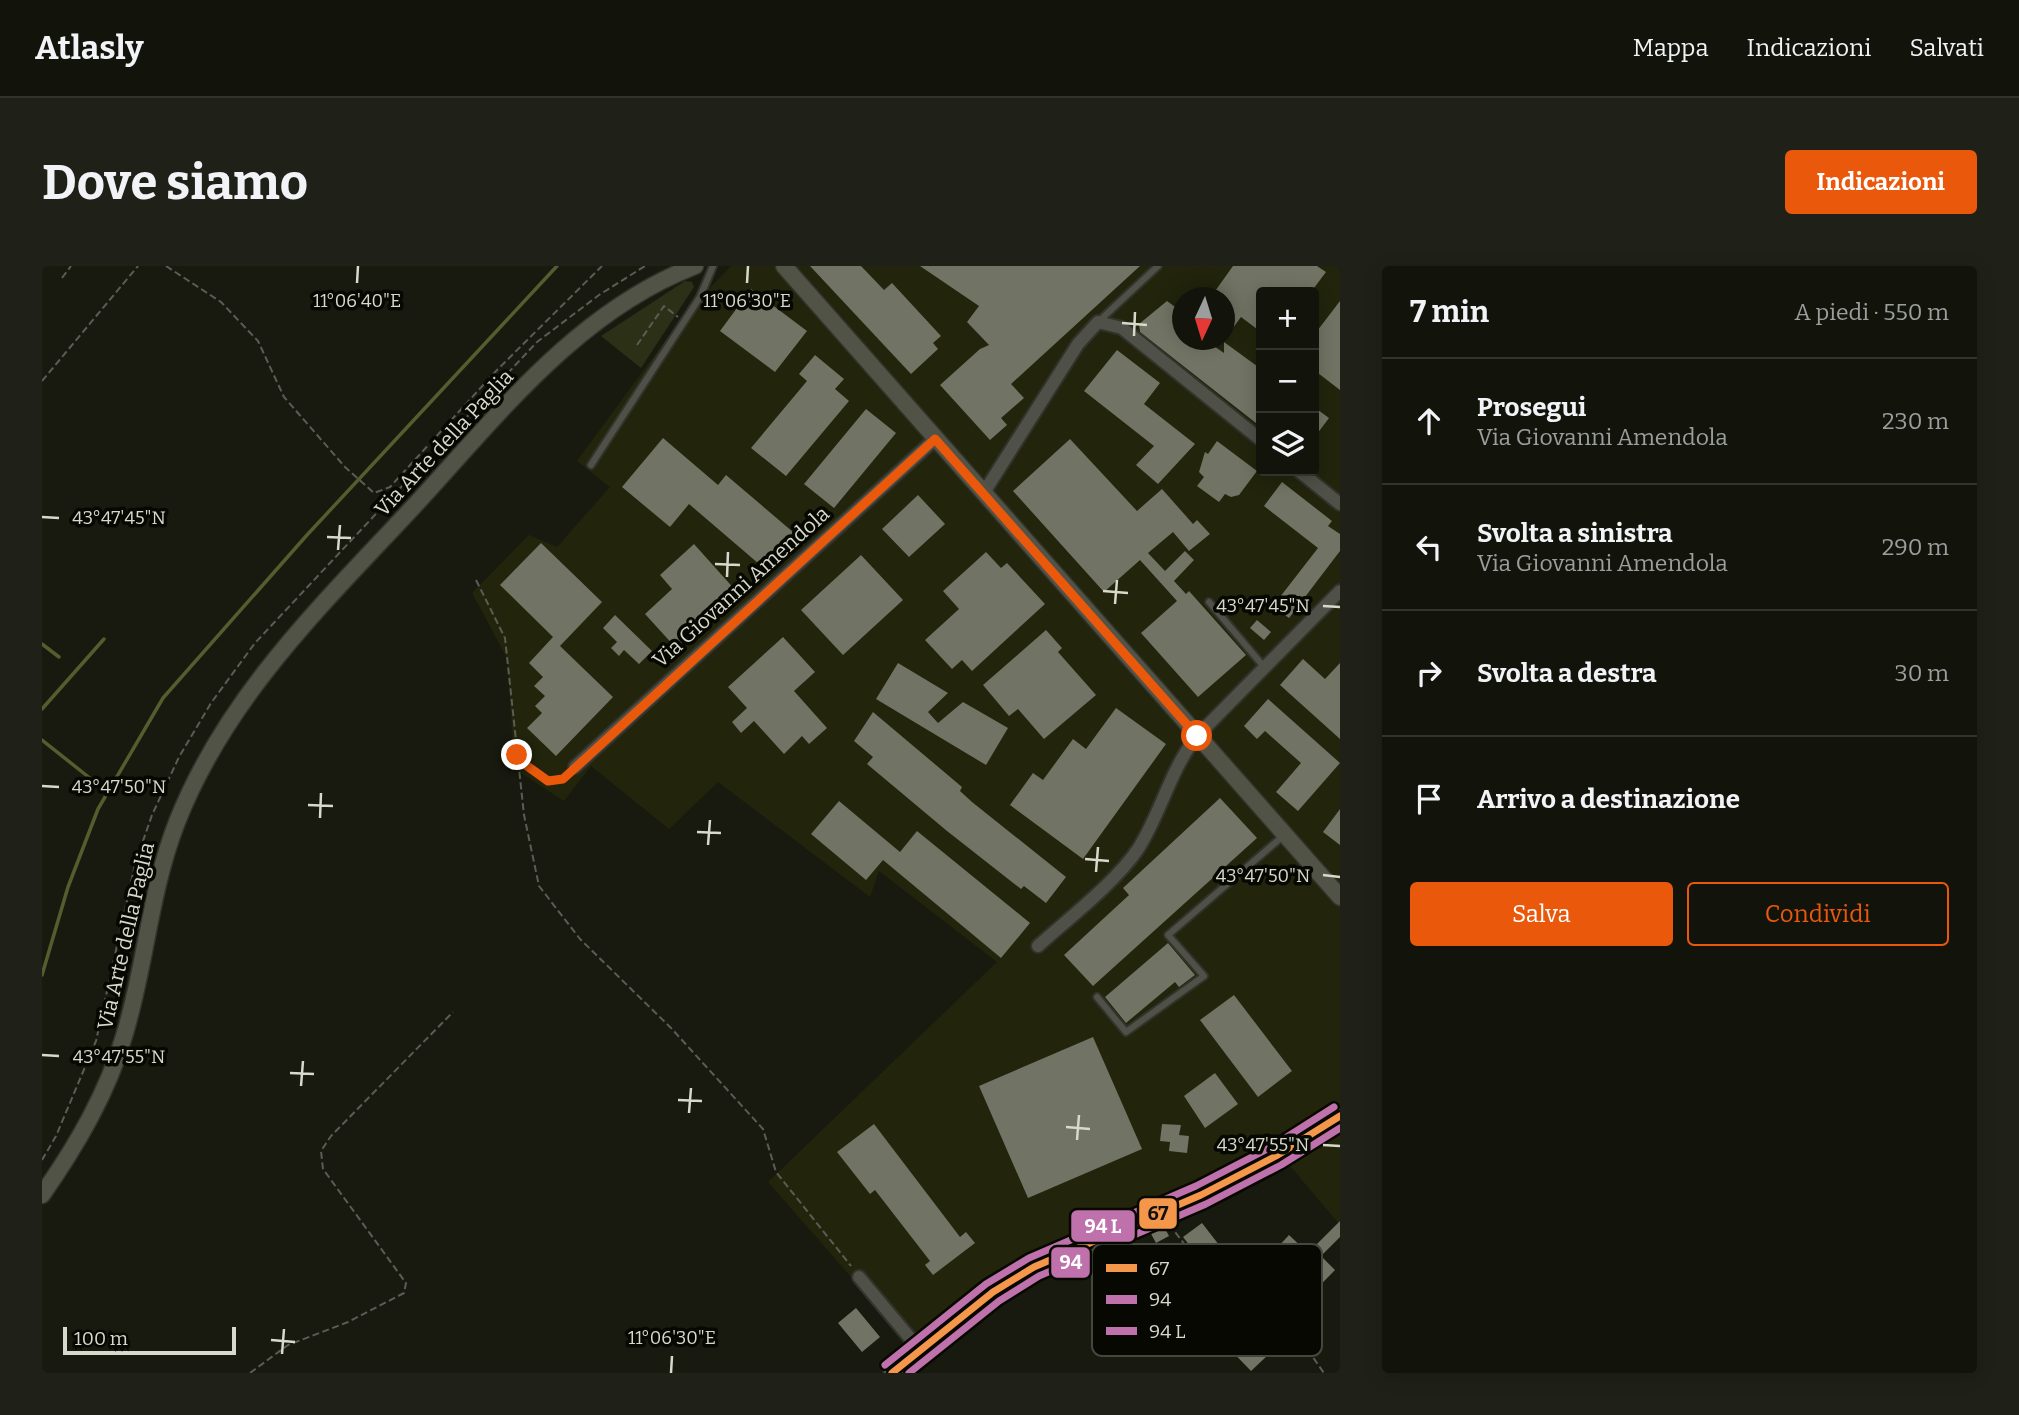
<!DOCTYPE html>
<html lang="it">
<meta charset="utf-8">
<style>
:root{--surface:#12140b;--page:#1f2119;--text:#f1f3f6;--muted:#9c9e9d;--line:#31332c;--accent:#ea580c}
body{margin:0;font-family:Bitter,serif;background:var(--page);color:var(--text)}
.controls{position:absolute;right:21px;top:21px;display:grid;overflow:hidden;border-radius:7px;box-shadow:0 4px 18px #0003}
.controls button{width:63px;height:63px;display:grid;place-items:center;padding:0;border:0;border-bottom:2px solid var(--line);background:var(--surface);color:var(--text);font:35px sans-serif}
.compass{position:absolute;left:1130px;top:21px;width:63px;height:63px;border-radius:50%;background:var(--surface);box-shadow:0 4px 18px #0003;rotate:184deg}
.scale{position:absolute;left:21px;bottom:18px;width:173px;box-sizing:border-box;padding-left:7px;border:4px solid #d6d9cc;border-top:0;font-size:19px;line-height:24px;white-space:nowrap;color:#d6d9cc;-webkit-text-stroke:5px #070802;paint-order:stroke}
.stop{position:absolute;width:21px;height:21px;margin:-16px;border:5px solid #ea580c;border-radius:50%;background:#fff}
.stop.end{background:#ea580c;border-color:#fff;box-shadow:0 2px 7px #0008}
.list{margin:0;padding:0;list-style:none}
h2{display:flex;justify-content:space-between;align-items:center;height:91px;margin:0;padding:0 28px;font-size:30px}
h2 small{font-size:23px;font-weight:400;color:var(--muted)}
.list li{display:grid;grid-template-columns:46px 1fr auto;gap:21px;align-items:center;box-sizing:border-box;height:126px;padding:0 28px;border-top:2px solid var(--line)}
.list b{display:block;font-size:26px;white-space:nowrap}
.list p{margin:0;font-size:23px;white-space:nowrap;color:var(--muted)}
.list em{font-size:23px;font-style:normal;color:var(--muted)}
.actions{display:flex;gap:14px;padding:21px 28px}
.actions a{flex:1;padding:16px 0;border:2px solid var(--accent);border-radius:7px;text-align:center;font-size:24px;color:var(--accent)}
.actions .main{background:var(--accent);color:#fff}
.icon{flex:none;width:38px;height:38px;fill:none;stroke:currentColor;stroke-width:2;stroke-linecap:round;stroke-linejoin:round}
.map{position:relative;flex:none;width:1298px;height:1107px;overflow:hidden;border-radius:7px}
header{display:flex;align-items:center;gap:42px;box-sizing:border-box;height:98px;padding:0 35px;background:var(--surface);border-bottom:2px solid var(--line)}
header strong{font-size:33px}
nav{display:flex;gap:38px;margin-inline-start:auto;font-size:24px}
.intro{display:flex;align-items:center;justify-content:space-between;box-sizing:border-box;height:168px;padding:0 42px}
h1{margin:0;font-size:49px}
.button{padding:18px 32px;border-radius:7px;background:var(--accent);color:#fff;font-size:24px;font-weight:700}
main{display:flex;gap:42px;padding:0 42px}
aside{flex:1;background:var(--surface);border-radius:7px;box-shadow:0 4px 18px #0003}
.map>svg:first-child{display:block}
</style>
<header>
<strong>Atlasly</strong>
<nav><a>Mappa</a><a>Indicazioni</a><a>Salvati</a></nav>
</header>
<div class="intro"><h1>Dove siamo</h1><a class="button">Indicazioni</a></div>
<main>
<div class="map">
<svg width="1298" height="1107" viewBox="0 0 1298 1107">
<rect width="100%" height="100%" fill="#181a0f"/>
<path fill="#22250c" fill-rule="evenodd" d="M 689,0 L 1298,0 L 1298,959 L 1232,881 L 1174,912 L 1011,984 L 871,1082 L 726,916 L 955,696 L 837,605 L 828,631 L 676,516 L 627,563 L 549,500 L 522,535 L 473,503 L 465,392 L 430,327 L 487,269 L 515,281 L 568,221 L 535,195 L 642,49 ZM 1219,26 L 1272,26 L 1272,205 L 1219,205 ZM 1140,32 L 1182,32 L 1182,74 L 1140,74 Z"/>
<path fill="#2c3016" d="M 643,15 L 650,16 L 652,21 L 599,102 L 559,70 Z"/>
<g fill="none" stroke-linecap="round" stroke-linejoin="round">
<path stroke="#555c2e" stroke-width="3.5" d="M 0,378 L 17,391
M 0,443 L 62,373
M 0,474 L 49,513
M 0,709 L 26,621 L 56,543 L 121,432 L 265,269 L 515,0"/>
</g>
<path fill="#717364" d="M 768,0 L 819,0 L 842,24 L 850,17 L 899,70 L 891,77 L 896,83 L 869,108 Z
M 878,0 L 1098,0 L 969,118 L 982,132 L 959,152 L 965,159 L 948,174 L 898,119 L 938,83 L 947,79 L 925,56 L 937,40 Z
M 1191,0 L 1275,0 L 1284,6 L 1269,26 L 1219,26 L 1219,66 L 1199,51 L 1182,74 L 1182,32 L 1171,28 Z
M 709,23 L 765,65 L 733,106 L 678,65 Z
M 1125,35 L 1140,46 L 1140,74 L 1163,74 L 1182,87 L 1182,76 L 1219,103 L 1219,161 L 1098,66 L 1097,58 Z
M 1298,35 L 1298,124 L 1272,104 L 1272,69 Z
M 1075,84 L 1118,117 L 1102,138 L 1153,178 L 1116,218 L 1094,199 L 1112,180 L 1042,125 Z
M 773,89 L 802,113 L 793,123 L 807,135 L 744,210 L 709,182 L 765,115 L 757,108 Z
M 1272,141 L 1287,152 L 1272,172 Z
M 824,143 L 854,167 L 792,242 L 762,218 Z
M 621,172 L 676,219 L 684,209 L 758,272 L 724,304 L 647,238 L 628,261 L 580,221 Z
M 1028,173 L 1095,245 L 1120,223 L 1151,258 L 1155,254 L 1168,268 L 1147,285 L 1131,266 L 1106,287 L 1123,305 L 1143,285 L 1152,294 L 1132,315 L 1144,328 L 1147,325 L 1204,389 L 1156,431 L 1099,367 L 1135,335 L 1098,294 L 1062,326 L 971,225 Z
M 1175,175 L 1215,205 L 1197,229 L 1189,231 L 1183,228 L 1177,236 L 1155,220 L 1162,211 L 1157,206 L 1163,186 L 1166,188 Z
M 1240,216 L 1290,255 L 1286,260 L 1298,268 L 1298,285 L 1247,352 L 1231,340 L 1276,282 L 1222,240 Z
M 876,229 L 903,258 L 867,291 L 840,263 Z
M 499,277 L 560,336 L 518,380 L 571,431 L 514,490 L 485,462 L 500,447 L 493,440 L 503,430 L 492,420 L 501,411 L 487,397 L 511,371 L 458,319 Z
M 652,278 L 695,326 L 634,382 L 603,348 L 630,323 L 618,309 Z
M 944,286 L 959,302 L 965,297 L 1003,338 L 930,405 L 920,394 L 910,403 L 883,374 L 917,343 L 901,325 Z
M 819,289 L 861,334 L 801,389 L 759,344 Z
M 573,349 L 610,385 L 597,398 L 582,384 L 577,390 L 569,382 L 575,376 L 561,362 Z
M 1215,354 L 1229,366 L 1222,374 L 1208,362 Z
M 1004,364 L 1020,382 L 1016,386 L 1054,429 L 1002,473 L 976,443 L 967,450 L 941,419 Z
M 741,371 L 773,406 L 752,425 L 785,462 L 767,478 L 760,470 L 742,488 L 712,455 L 699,467 L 690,456 L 705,442 L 686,421 Z
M 1261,393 L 1283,413 L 1298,397 L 1298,473 L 1238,419 Z
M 856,397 L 906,427 L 886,446 L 896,457 L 921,436 L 966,462 L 944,499 L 834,433 Z
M 1226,433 L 1298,497 L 1256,545 L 1234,526 L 1259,497 L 1223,465 L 1215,473 L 1202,460 Z
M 1074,442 L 1124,478 L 1041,593 L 968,539 L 991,507 L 1001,514 L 1031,473 L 1044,483 Z
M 831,446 L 920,521 L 918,525 L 930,536 L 1024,611 L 1004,637 L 982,620 L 979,623 L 905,565 L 825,498 L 831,491 L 812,475 Z
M 1178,532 L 1215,572 L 1051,720 L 1022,689 L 1087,629 L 1081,622 Z
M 797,535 L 858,586 L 875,565 L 988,657 L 959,692 L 841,594 L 824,614 L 769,568 Z
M 1298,543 L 1298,579 L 1281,566 Z
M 1126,677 L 1153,709 L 1137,721 L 1133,716 L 1084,757 L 1063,731 Z
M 1192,729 L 1250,805 L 1216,831 L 1158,754 Z
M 1051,771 L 1100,883 L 986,932 L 937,820 Z
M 1173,807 L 1196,838 L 1163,862 L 1142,830 Z
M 832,858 L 918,971 L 924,966 L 933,977 L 891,1009 L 883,999 L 888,995 L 833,924 L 828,928 L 795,886 Z
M 1120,858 L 1139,859 L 1137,869 L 1147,870 L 1145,887 L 1127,885 L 1128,876 L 1118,875 Z
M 1298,955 L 1298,971 L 1279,990 L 1293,1004 L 1252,1046 L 1210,1009 L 1247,969 L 1266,987 Z
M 1120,957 L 1127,970 L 1114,977 L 1107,964 Z
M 1160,957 L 1205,1015 L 1186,1029 L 1141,971 Z
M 1192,1035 L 1224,1069 L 1232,1062 L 1243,1073 L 1209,1105 L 1176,1071 L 1191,1058 L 1180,1046 Z
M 814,1042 L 838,1071 L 820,1086 L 796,1057 Z"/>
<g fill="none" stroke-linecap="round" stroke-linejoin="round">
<defs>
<path id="lane" d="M 1056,56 L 1116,0
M 549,199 L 658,31 L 671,0
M 1167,336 L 1223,402
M 1055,731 L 1084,766 L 1162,710 L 1126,669 L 1241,570"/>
<path id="street" d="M 1257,205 L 1298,238
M 941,228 L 1036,78 L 1056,56 L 1080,62 L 1219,174
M 533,501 L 893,173
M 996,680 C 1026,653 1074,616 1096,583 C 1119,547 1128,504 1155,470 L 1298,325
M 817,1011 L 878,1084"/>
<path id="secondary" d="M 742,0 L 1298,631
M 0,929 C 35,879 66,826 83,767 C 104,697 108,625 135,556 C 185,429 282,337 374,238 C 456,149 536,45 653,0
M 850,1107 L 951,1026 L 992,1001 L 1159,929 L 1234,890 L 1298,850"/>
</defs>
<use href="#lane" stroke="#32332b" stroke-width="10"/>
<use href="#street" stroke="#32332b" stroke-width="16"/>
<use href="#secondary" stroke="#32332b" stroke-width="19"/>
<path stroke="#5a5c55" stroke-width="2" stroke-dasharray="7 3.5" stroke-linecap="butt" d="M 124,0 L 179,36 L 216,75 L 242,131 L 303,201 L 332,227 L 348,221 L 455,104 L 560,0
M 20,12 L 29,0
M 595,79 L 622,40 L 636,51
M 0,115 L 96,0
M 434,314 L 463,372 L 482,549 L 497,620 L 538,673 L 629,762 L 721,863 L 734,906 L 809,1000
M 476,489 C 486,505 507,524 524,509
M 0,894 L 14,870 L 54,775 L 93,598 L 110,549 L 137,491 L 169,437 L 213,377 L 495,76 L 557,29 L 603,0
M 1127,958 L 1184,1033 L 1195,1027 C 1238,1035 1258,1074 1282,1107
M 208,1107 L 246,1079 L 306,1056 L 362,1027 L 364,1017 L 281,903 L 279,885 L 289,870 L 411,746"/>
<use href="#lane" stroke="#4f5048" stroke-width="6"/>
<use href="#street" stroke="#4f5048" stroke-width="12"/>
<use href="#secondary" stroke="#525347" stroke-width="16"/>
<defs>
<path id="bus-1" d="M 850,1107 L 951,1026 L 992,1001 L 1159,929 L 1234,890 L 1298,850"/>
<path id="bus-2" d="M 867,1107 L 957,1035 L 997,1010 L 1164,938 L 1239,899 L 1298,862"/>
<path id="bus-3" d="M 843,1099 L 944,1018 L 987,992 L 1154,920 L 1229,881 L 1292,841"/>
</defs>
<use href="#bus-1" stroke="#070802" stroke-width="12"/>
<use href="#bus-2" stroke="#070802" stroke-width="12"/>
<use href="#bus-3" stroke="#070802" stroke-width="12"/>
<use href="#bus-1" stroke="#f4974b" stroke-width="7"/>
<use href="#bus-2" stroke="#be71aa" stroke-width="7"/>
<use href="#bus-3" stroke="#be71aa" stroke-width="7"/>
</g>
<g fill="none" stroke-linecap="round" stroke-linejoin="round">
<path stroke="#ea580c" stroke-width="9" d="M 475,489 L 481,497 L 506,515 L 521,513 L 893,173 L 1155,470"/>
</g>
<path fill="none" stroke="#d6d9cc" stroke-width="2.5" d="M 315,17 L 316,0M 705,17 L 706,0M 1080,57 L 1105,59M 1092,70 L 1093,46M 0,251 L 17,252M 285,271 L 309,272M 296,284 L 298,259M 673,298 L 698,299M 685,311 L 686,286M 1061,325 L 1086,327M 1073,338 L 1075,314M 1281,340 L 1298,341M 0,520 L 17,521M 266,539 L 291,540M 278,552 L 279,527M 655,566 L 679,567M 666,579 L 668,554M 1043,593 L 1067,595M 1054,606 L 1056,581M 1281,609 L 1298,611M 0,789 L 17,790M 248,807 L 272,808M 259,820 L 261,795M 636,834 L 660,835M 647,847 L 649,822M 1024,861 L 1048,863M 1035,874 L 1037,849M 1281,879 L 1298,880M 229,1074 L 253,1076M 240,1088 L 242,1063M 629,1107 L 630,1090"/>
<g text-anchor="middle" stroke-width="7" stroke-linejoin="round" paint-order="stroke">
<g font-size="21" fill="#d6d9cc" stroke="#070802">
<text transform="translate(402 177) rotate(-47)" y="7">Via Arte della Paglia</text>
<text transform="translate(699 321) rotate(-42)" y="7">Via Giovanni Amendola</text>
<text transform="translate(84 670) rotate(-77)" y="7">Via Arte della Paglia</text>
</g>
</g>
<rect x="1050" y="978" width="230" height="112" rx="10" fill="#070802" stroke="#45473f" stroke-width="2"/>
<rect x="1064" y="998" width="31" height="8" fill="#f4974b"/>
<rect x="1064" y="1029" width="31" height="9" fill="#be71aa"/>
<rect x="1064" y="1061" width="31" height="8" fill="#be71aa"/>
<g font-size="19" fill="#d6d9cc">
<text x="1107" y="1009">67</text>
<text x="1107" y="1040">94</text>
<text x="1107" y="1072">94 L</text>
</g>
<g font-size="18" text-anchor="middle" fill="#d6d9cc" stroke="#070802" stroke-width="7" stroke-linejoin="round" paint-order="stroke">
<text x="315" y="41">11°06'40"E</text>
<text x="705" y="41">11°06'30"E</text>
<text x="77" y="258">43°47'45"N</text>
<text x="1221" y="346">43°47'45"N</text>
<text x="77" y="527">43°47'50"N</text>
<text x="1221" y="616">43°47'50"N</text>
<text x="77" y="797">43°47'55"N</text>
<text x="1221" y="885">43°47'55"N</text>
<text x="630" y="1078">11°06'30"E</text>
</g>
<g stroke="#070802" stroke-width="2.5">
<rect x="1096" y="931" width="40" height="33" rx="7" fill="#f4974b"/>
<rect x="1028" y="943" width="66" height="34" rx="7" fill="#be71aa"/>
<rect x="1008" y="980" width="41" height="33" rx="7" fill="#be71aa"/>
</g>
<g font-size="19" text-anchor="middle" font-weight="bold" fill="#fff">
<text x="1061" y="967">94 L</text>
<text x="1029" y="1003">94</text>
</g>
<g font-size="19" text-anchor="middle" font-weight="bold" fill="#111">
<text x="1116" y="954">67</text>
</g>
</svg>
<div class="controls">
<button>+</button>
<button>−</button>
<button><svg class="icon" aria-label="layers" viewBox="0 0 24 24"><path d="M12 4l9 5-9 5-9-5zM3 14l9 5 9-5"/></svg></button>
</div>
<svg class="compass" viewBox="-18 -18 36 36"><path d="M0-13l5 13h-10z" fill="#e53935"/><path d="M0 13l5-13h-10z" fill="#9c9e9d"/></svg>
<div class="scale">100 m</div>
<div class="stop" style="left:1155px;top:470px"></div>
<div class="stop end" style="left:475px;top:489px"></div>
</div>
<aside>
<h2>7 min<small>A piedi · 550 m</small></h2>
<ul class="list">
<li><svg class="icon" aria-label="ahead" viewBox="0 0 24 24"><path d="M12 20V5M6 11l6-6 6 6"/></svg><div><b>Prosegui</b><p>Via Giovanni Amendola</p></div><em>230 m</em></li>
<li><svg class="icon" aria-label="left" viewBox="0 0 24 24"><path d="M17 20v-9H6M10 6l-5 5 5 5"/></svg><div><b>Svolta a sinistra</b><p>Via Giovanni Amendola</p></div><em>290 m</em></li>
<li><svg class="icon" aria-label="right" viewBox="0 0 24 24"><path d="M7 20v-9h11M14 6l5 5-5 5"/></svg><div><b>Svolta a destra</b></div><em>30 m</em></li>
<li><svg class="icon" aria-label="arrive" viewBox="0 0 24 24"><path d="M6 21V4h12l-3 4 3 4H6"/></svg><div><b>Arrivo a destinazione</b></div></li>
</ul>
<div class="actions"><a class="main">Salva</a><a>Condividi</a></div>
</aside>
</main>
